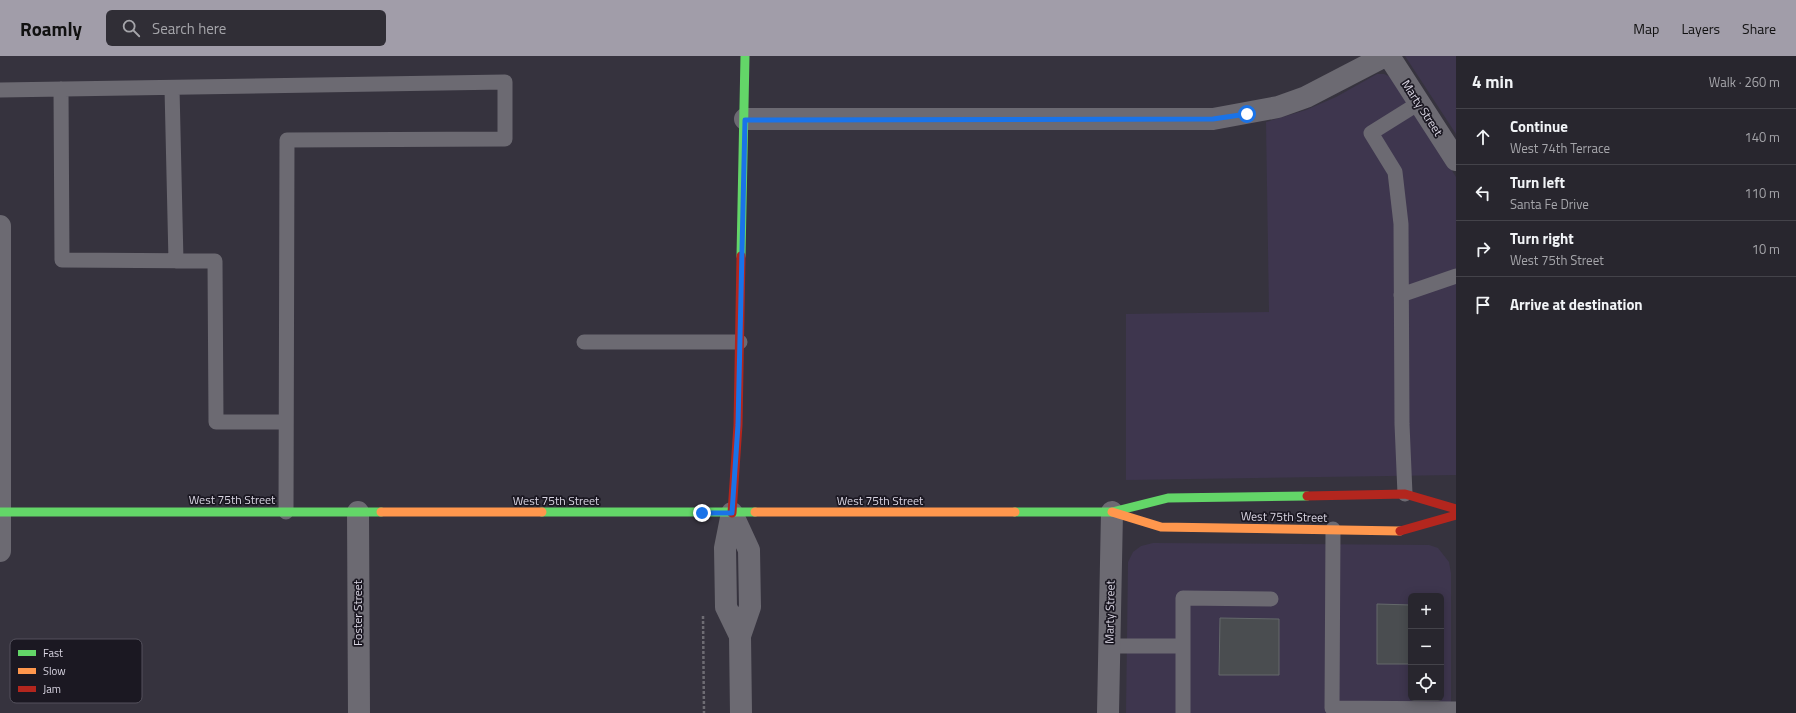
<!DOCTYPE html>
<meta charset="utf-8">
<style>
:root{--surface:#28262e;--page:#302e36;--text:#f1f3f6;--muted:#a5a5aa;--line:#44434a;--accent:#a19da9}
body{margin:0;font-family:"Titillium Web",sans-serif;background:var(--page);color:var(--text)}
.controls{position:absolute;right:12px;bottom:12px;display:grid;overflow:hidden;border-radius:6px;box-shadow:0 2px 10px #0003}
.controls button{width:36px;height:36px;display:grid;place-items:center;padding:0;border:0;border-bottom:1px solid var(--line);background:var(--surface);color:var(--text);font:20px sans-serif}
.stop{position:absolute;width:12px;height:12px;margin:-9px;border:3px solid #1a73e8;border-radius:50%;background:#fff}
.stop.end{background:#1a73e8;border-color:#fff;box-shadow:0 1px 4px #0008}
.list{margin:0;padding:0;list-style:none}
h2{display:flex;justify-content:space-between;align-items:center;height:52px;margin:0;padding:0 16px;font-size:17px}
h2 small{font-size:13px;font-weight:400;color:var(--muted)}
.list li{display:grid;grid-template-columns:26px 1fr auto;gap:12px;align-items:center;box-sizing:border-box;height:56px;padding:0 16px;border-top:1px solid var(--line)}
.list b{display:block;font-size:15px;white-space:nowrap}
.list p{margin:0;font-size:13px;white-space:nowrap;color:var(--muted)}
.list em{font-size:13px;font-style:normal;color:var(--muted)}
.icon{flex:none;width:22px;height:22px;fill:none;stroke:currentColor;stroke-width:2;stroke-linecap:round;stroke-linejoin:round}
.map{position:relative;flex:none;width:1456px;height:657px;overflow:hidden}
header{display:flex;align-items:center;gap:24px;box-sizing:border-box;height:56px;padding:0 20px;background:var(--accent);color:#111}
header strong{font-size:19px}
nav{display:flex;gap:22px;margin-inline-start:auto;font-size:14px}
.search{width:280px;height:36px;background:var(--page);display:flex;align-items:center;gap:10px;box-sizing:border-box;padding:0 14px;border-radius:6px;color:var(--muted);font-size:15px}
main{display:flex}
aside{flex:1;background:var(--surface)}
.map>svg:first-child{display:block}
</style>
<header>
<strong>Roamly</strong>
<div class="search"><svg class="icon" aria-label="search" viewBox="0 0 24 24"><circle cx="10" cy="10" r="6"/><path d="M15 15l6 6"/></svg>Search here</div>
<nav><a>Map</a><a>Layers</a><a>Share</a></nav>
</header>
<main>
<div class="map">
<svg width="1456" height="657" viewBox="0 0 1456 657">
<rect width="100%" height="100%" fill="#36333e"/>
<path fill="#3e364e" fill-rule="evenodd" d="M 1405,0 L 1456,0 L 1456,78 Z
M 1377,18 L 1384,18 L 1393,22 L 1456,121 L 1456,419 L 1126,424 L 1126,258 L 1269,256 L 1266,66 L 1306,54 L 1336,41 Z
M 1153,487 L 1429,489 L 1438,492 L 1449,506 L 1451,517 L 1451,657 L 1126,657 L 1128,506 L 1133,496 L 1141,490 ZM 1411,540 L 1441,540 L 1441,642 L 1411,642 Z"/>
<path fill="#4a4d50" stroke="#64696b" d="M 1377,548 L 1411,549 L 1411,608 L 1377,608 Z
M 1220,562 L 1279,563 L 1279,619 L 1219,619 Z"/>
<g fill="none" stroke-linecap="round" stroke-linejoin="round">
<path stroke="#6e6c73" stroke-width="2.5" stroke-dasharray="3 2" stroke-linecap="butt" d="M 703,560 L 704,657"/>
<path stroke="#6c6a72" stroke-width="15" d="M 172,32 L 176,205
M 61,33 L 62,204 L 215,205 L 216,366 L 286,366
M 0,34 L 505,26 L 505,83 L 287,84 L 286,456
M 1401,239 L 1456,220
M 584,286 L 740,286
M 1405,438 L 1402,368 L 1401,168 L 1395,116 L 1371,77 L 1419,47
M 1333,473 L 1332,652 L 1456,653
M 1109,590 L 1183,590 L 1183,657
M 1183,590 L 1183,542 L 1271,543"/>
<path stroke="#6c6a72" stroke-width="22" d="M 1389,0 L 1456,104
M 745,63 L 1213,63 L 1278,51 L 1306,41 L 1385,0
M 0,170 L 0,495
M 358,456 L 359,657
M 732,457 L 749,494 L 750,551 L 740,580 L 741,657
M 732,457 L 725,492 L 726,551 L 740,580
M 1108,657 L 1112,456"/>
<path stroke="#63d668" stroke-width="9" d="M 741,200 L 745,0
M 0,456 L 381,456
M 542,456 L 755,456
M 1015,456 L 1112,456 L 1168,442 L 1307,440"/>
<path stroke="#ff974d" stroke-width="9" d="M 381,456 L 542,456
M 755,456 L 1015,456
M 1112,456 L 1161,471 L 1400,475"/>
<path stroke="#b3261e" stroke-width="9" d="M 1307,440 L 1405,438 L 1456,453
M 732,457 L 738,369 L 741,200
M 1400,475 L 1456,459"/>
</g>
<g fill="none" stroke-linecap="round" stroke-linejoin="round">
<path stroke="#1a73e8" stroke-width="5" d="M 702,457 L 732,457 L 738,369 L 745,64 L 1213,63 L 1247,58"/>
</g>
<g text-anchor="middle" stroke-width="3.5" stroke-linejoin="round" paint-order="stroke">
<g font-size="12" fill="#dad6e3" stroke="#1b1822">
<text transform="translate(1422 52) rotate(57)" y="4">Marty Street</text>
<text x="232" y="448">West 75th Street</text>
<text x="556" y="449">West 75th Street</text>
<text x="880" y="449">West 75th Street</text>
<text transform="translate(1284 461) rotate(1)" y="4">West 75th Street</text>
<text transform="translate(1110 556) rotate(-89)" y="4">Marty Street</text>
<text transform="translate(358 557) rotate(-90)" y="4">Foster Street</text>
</g>
</g>
<rect x="10" y="583" width="132" height="64" rx="6" fill="#1b1822" stroke="#54515c" stroke-width="1"/>
<rect x="18" y="594" width="18" height="6" fill="#63d668"/>
<rect x="18" y="612" width="18" height="6" fill="#ff974d"/>
<rect x="18" y="630" width="18" height="6" fill="#b3261e"/>
<g font-size="11" fill="#dad6e3">
<text x="43" y="601">Fast</text>
<text x="43" y="619">Slow</text>
<text x="43" y="637">Jam</text>
</g>
</svg>
<div class="controls">
<button>+</button>
<button>−</button>
<button><svg class="icon" aria-label="locate" viewBox="0 0 24 24"><circle cx="12" cy="12" r="6"/><path d="M12 2v4M12 18v4M2 12h4M18 12h4"/></svg></button>
</div>
<div class="stop" style="left:1247px;top:58px"></div>
<div class="stop end" style="left:702px;top:457px"></div>
</div>
<aside>
<h2>4 min<small>Walk · 260 m</small></h2>
<ul class="list">
<li><svg class="icon" aria-label="ahead" viewBox="0 0 24 24"><path d="M12 20V5M6 11l6-6 6 6"/></svg><div><b>Continue</b><p>West 74th Terrace</p></div><em>140 m</em></li>
<li><svg class="icon" aria-label="left" viewBox="0 0 24 24"><path d="M17 20v-9H6M10 6l-5 5 5 5"/></svg><div><b>Turn left</b><p>Santa Fe Drive</p></div><em>110 m</em></li>
<li><svg class="icon" aria-label="right" viewBox="0 0 24 24"><path d="M7 20v-9h11M14 6l5 5-5 5"/></svg><div><b>Turn right</b><p>West 75th Street</p></div><em>10 m</em></li>
<li><svg class="icon" aria-label="arrive" viewBox="0 0 24 24"><path d="M6 21V4h12l-3 4 3 4H6"/></svg><div><b>Arrive at destination</b></div></li>
</ul>
</aside>
</main>
